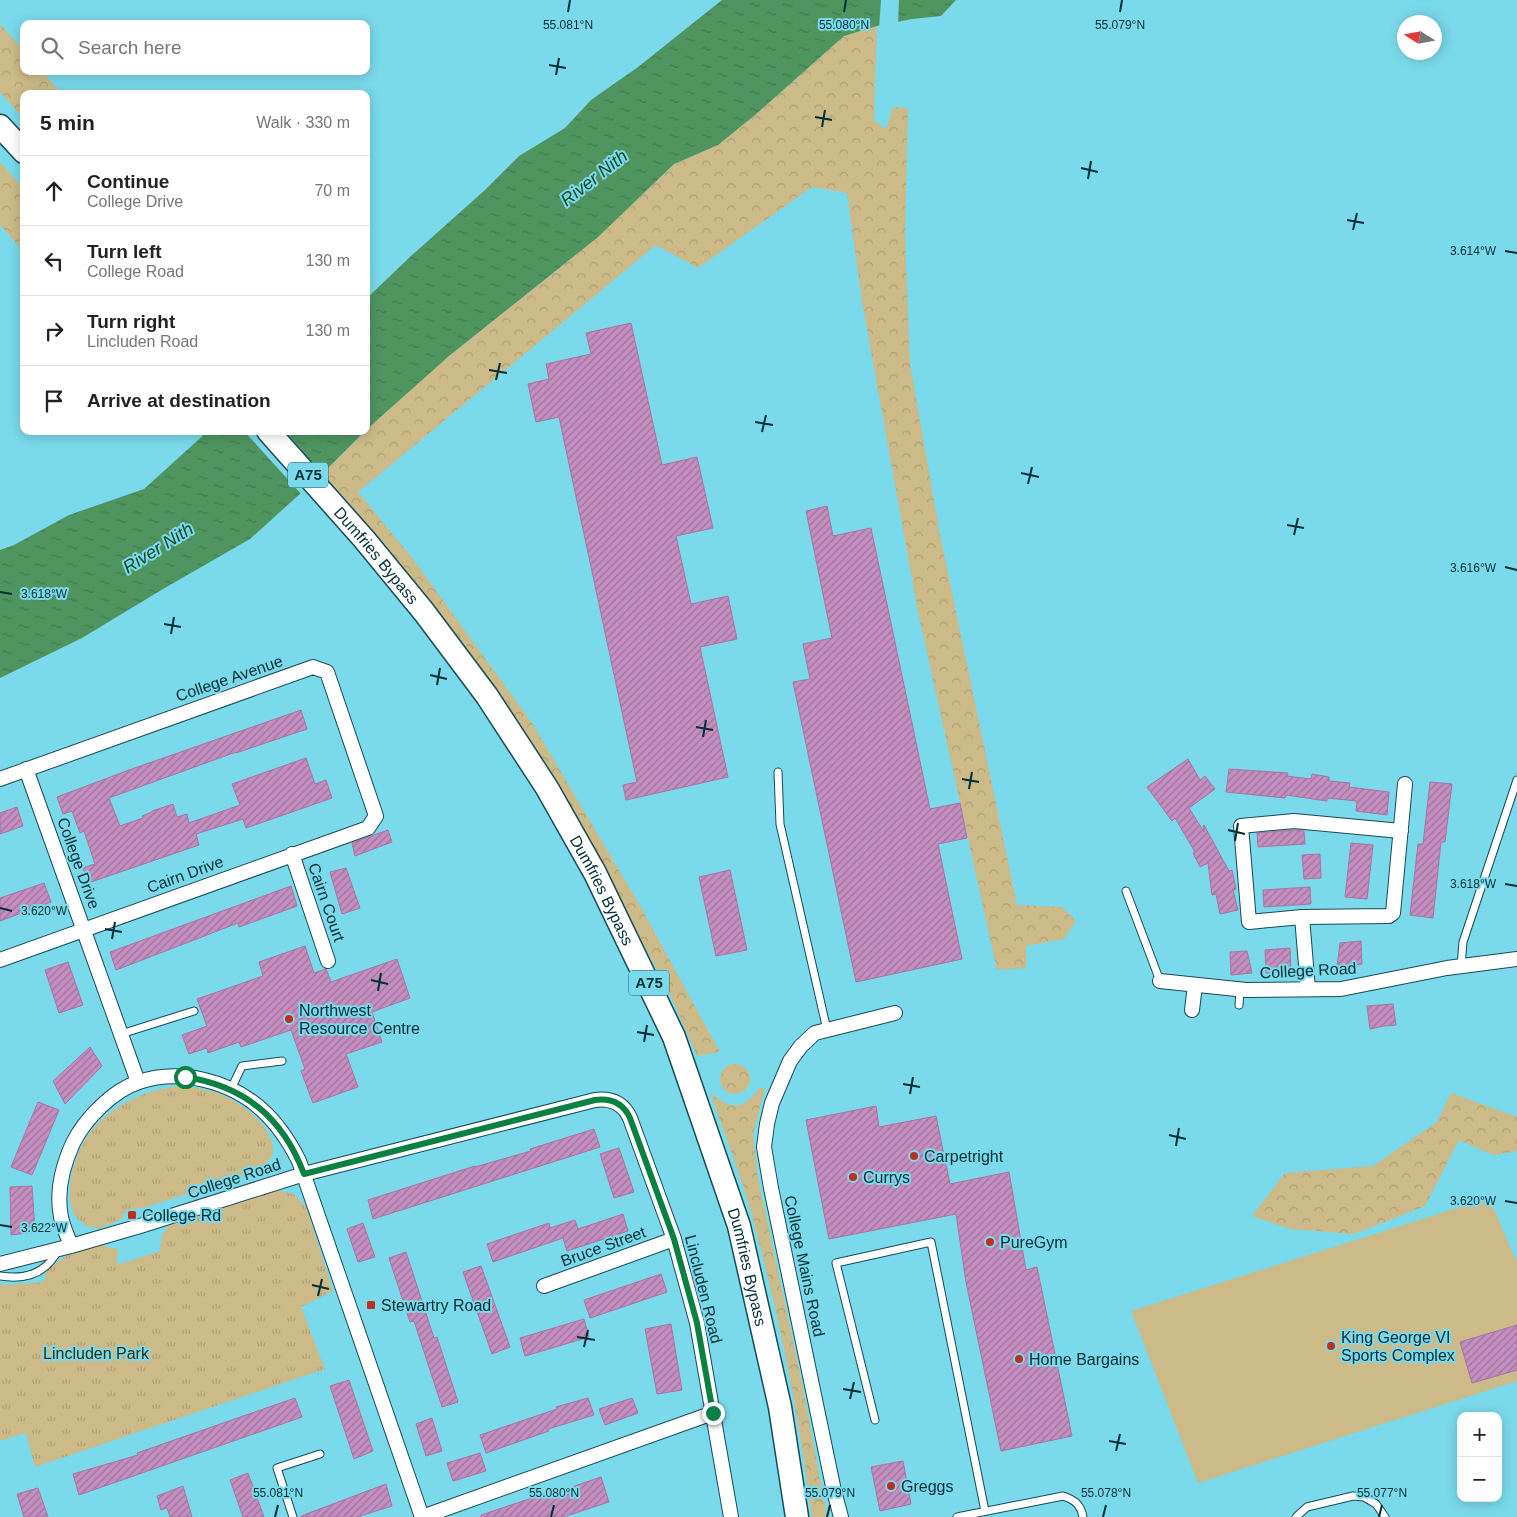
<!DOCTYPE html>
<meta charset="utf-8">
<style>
:root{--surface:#fff;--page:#f6f6f6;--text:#222;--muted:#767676;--line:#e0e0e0}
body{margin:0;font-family:Helvetica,sans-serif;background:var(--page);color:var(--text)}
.controls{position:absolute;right:15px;bottom:15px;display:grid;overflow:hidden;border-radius:10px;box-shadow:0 2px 12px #0003}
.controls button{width:45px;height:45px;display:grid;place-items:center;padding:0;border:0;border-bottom:1px solid var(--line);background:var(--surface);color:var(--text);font:25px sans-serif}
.compass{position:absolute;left:1397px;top:15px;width:45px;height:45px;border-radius:50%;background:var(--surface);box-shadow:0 2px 12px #0003;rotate:281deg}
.stop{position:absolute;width:15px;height:15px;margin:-11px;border:4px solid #0b8043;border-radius:50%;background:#fff}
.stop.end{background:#0b8043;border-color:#fff;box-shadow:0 1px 5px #0008}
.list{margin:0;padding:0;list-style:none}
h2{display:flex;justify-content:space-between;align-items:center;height:65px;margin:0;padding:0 20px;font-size:21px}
h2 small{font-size:16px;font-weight:400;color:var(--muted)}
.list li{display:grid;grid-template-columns:32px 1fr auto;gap:15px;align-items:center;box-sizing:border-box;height:70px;padding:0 20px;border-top:1px solid var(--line)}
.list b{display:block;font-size:19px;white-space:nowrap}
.list p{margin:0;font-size:16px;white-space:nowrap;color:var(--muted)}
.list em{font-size:16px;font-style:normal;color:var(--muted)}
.icon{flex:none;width:28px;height:28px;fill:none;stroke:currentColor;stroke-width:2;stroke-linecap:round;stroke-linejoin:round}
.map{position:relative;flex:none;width:1517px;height:1517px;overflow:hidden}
.search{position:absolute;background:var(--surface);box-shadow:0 2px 12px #0003;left:20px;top:20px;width:350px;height:55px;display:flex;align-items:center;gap:12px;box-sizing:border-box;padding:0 18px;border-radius:10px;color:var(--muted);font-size:19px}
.panel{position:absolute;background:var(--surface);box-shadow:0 2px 12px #0003;left:20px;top:90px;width:350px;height:345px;border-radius:10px}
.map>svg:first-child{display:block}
</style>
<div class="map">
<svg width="1517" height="1517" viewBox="0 0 1517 1517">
<defs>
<pattern id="grass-tufts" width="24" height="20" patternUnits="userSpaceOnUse" patternTransform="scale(1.25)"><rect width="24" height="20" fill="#ccba88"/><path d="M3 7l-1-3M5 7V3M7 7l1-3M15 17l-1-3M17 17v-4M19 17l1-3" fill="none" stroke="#aea076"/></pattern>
<pattern id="forest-crowns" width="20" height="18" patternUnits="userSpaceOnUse" patternTransform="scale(1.25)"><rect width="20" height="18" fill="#ccba88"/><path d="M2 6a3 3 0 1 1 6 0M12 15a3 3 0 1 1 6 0" fill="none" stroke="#aea076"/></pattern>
<pattern id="water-ripples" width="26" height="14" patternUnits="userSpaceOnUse" patternTransform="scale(1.25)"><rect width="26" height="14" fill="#509560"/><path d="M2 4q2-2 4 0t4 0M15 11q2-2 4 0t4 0" fill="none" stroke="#407a50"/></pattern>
<pattern id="building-hatch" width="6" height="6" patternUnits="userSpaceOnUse" patternTransform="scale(1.25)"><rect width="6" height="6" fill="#c48ebf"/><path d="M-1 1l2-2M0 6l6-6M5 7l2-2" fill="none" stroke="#9d749c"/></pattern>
</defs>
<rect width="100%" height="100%" fill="#7ad9ea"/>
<path fill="url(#grass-tufts)" d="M 181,1086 C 197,1088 212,1090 226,1097 C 253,1109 298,1150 255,1172 L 143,1208 L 138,1208 L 122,1214 L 123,1218 C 115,1221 107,1227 98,1228 C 90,1228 84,1225 78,1219 C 60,1199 75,1153 89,1134 C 111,1105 146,1089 181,1086 Z
M 277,1190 L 294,1194 L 306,1207 L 333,1291 L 301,1307 L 325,1369 L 35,1467 L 26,1433 L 0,1441 L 0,1283 L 4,1285 L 43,1282 L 48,1269 L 66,1256 L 99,1245 L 118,1249 L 117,1265 L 160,1251 L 162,1235 L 171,1223 Z"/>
<path fill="url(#forest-crowns)" d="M 0,24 L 24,51 L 24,71 L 42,71 L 62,94 L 24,94 L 24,119 L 0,92 Z
M 877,26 L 874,120 L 886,130 L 893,107 L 908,108 L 905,236 L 910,364 L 940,535 L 1017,905 L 1062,907 L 1076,921 L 1064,939 L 1026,946 L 1026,968 L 997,970 L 917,607 L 862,301 L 847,193 L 812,187 L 698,268 L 656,245 L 358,492 L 413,559 L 532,723 L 639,904 L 720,1052 L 697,1056 L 667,988 L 588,841 L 406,579 L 322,474 L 378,419 L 449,356 L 598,237 L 674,164 L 718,145 L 755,115 L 844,36 Z
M 0,162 L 24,189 L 24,252 L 0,225 Z
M720 1079a15 15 0 1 1 30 0a15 15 0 1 1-30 0Z
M 760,1088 L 765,1088 L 753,1134 L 758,1179 L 802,1383 L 827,1517 L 812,1517 C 799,1416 779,1314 752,1216 C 740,1174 725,1134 710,1093 C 733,1110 741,1111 760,1088 Z
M 1451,1093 L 1517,1117 L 1517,1151 L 1493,1155 L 1459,1140 L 1425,1206 L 1354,1234 L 1290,1229 L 1252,1216 L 1285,1173 L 1373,1166 L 1437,1122 Z"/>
<path fill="#ccba88" d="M 1489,1198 L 1517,1263 L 1517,1381 L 1198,1483 L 1131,1311 Z"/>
<path fill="url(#water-ripples)" d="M 722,0 L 956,0 L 941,16 L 912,19 L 877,26 L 844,36 L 755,115 L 718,145 L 674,164 L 598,237 L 449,356 L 366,430 L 366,299 L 411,256 L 485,190 L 519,156 L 565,128 L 591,100 L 638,67 Z
M 208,431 L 365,431 L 322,474 L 250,539 L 163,589 L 82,638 L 0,678 L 0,550 L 14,545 L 69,515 L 144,489 Z"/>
<path fill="#7ad9ea" d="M 881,0 L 899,0 L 898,24 L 879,28 Z
M 244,431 L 285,431 L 324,476 L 302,495 Z"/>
<path fill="url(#building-hatch)" stroke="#a873a3" d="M 631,323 L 662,465 L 697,457 L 713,528 L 676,536 L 691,604 L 728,596 L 737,639 L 700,647 L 728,777 L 626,800 L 623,785 L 637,782 L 559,417 L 536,422 L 528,384 L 549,379 L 546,364 L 591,354 L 586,333 Z
M 827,506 L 833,536 L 871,528 L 930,809 L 960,803 L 967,838 L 938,844 L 962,959 L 856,982 L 793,682 L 810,679 L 803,644 L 832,638 L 806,511 Z
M 301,710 L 307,729 L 236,753 L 236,752 L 109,798 L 120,826 L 143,818 L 142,816 L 152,812 L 152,811 L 173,804 L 177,817 L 187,814 L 189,823 L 240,805 L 232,784 L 306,758 L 315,784 L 326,780 L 332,798 L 246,828 L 243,819 L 196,834 L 199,845 L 88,883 L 83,868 L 95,864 L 84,831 L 80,833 L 72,811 L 63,814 L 57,797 L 129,770 Z
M 1188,759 L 1200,780 L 1205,776 L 1215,789 L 1189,808 L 1204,832 L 1203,826 L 1204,825 L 1229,871 L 1232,870 L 1236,889 L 1233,890 L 1238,910 L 1220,914 L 1216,894 L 1212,895 L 1208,863 L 1200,867 L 1193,853 L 1195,852 L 1175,818 L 1172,821 L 1147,787 Z
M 1229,769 L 1288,773 L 1287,776 L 1311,779 L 1312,774 L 1329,777 L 1329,781 L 1350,783 L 1349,787 L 1389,792 L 1387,815 L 1356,811 L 1357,801 L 1327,798 L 1327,801 L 1286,795 L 1285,798 L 1226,792 Z
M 1430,782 L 1452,784 L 1445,842 L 1441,842 L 1433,918 L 1410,915 L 1418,844 L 1423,844 Z
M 17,807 L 23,826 L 0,834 L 0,813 Z
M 388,830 L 392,842 L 355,856 L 352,843 Z
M 1294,830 L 1304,831 L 1305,844 L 1258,847 L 1257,833 Z
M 1351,843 L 1373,845 L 1367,899 L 1345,897 Z
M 1320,854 L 1321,878 L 1304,879 L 1302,855 Z
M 346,868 L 360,908 L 342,914 L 330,872 Z
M 730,870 L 747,950 L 716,956 L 699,877 Z
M 44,883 L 51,902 L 0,921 L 0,898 Z
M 291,886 L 297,906 L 239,927 L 238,923 L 116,970 L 110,952 Z
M 1310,887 L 1311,904 L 1264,907 L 1263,890 Z
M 1361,941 L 1362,964 L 1337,967 L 1340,943 Z
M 305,946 L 314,973 L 326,969 L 331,982 L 397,959 L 410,998 L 372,1012 L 382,1042 L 346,1054 L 358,1087 L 313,1103 L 301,1071 L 305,1069 L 291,1030 L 241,1047 L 239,1042 L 208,1053 L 207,1048 L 189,1054 L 182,1035 L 207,1026 L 197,999 L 263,976 L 259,962 Z
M 1290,948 L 1291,971 L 1266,973 L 1265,950 Z
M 1247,951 L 1252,973 L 1231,975 L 1230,952 Z
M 68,962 L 83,1005 L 59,1013 L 45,970 Z
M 1393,1004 L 1396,1025 L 1384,1026 L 1370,1029 L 1367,1006 Z
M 90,1047 L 102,1066 L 65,1104 L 53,1081 Z
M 38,1102 L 59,1110 L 32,1175 L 11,1167 Z
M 876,1106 L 879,1127 L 936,1116 L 950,1184 L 1009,1172 L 1026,1270 L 1037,1267 L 1072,1436 L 1001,1451 L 966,1282 L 956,1214 L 829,1239 L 806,1120 Z
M 594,1129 L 600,1147 L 373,1219 L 368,1200 L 475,1166 L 475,1167 L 531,1151 L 530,1149 Z
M 619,1148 L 634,1192 L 614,1198 L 600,1154 Z
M 32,1186 L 35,1232 L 11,1235 L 10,1187 Z
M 623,1214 L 628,1231 L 567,1251 L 563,1238 L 493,1262 L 487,1244 L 549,1223 L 550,1228 L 575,1220 L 578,1229 Z
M 363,1223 L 375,1257 L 358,1262 L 347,1229 Z
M 406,1252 L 434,1338 L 437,1337 L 458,1402 L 442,1407 L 414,1321 L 410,1322 L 389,1258 Z
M 481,1266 L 510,1347 L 492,1354 L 463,1272 Z
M 661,1274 L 667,1292 L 590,1318 L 584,1300 Z
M 584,1319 L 589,1337 L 525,1356 L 520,1338 Z
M 671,1324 L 682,1390 L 657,1394 L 645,1329 Z
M 1517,1325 L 1517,1370 L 1472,1383 L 1460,1342 Z
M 349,1380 L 373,1451 L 354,1459 L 330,1386 Z
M 295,1398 L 302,1417 L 79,1495 L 73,1474 L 138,1455 L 137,1453 Z
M 588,1398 L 594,1415 L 548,1429 L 549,1431 L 486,1453 L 480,1435 L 557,1409 L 556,1407 Z
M 632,1398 L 638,1413 L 605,1425 L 599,1409 Z
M 432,1418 L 442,1451 L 426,1456 L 416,1424 Z
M 480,1453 L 486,1471 L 453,1481 L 447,1463 Z
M 903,1461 L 911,1504 L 880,1511 L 871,1467 Z
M 248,1473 L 264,1517 L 243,1517 L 230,1480 Z
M 601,1477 L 609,1502 L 563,1517 L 481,1517 L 481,1515 L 538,1496 L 539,1498 Z
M 386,1484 L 392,1506 L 357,1517 L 301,1517 L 301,1516 Z
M 183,1486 L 192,1517 L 170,1517 L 167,1508 L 161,1510 L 157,1496 Z
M 38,1488 L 48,1517 L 24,1517 L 17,1494 Z"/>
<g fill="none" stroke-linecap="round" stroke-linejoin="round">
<defs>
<path id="service" d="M 778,772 L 780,824 L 827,1030
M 1126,891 L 1160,981
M 1461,966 L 1463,942 L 1517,780
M 1239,1005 L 1240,990
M 121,1034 L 194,1011
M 231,1089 L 242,1066 L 282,1061
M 0,1276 C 25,1280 46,1274 58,1250
M 875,1420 L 836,1263 L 931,1242 L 985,1511
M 293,1517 L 277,1468 L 320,1454
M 957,1517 L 1063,1496 C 1075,1500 1081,1505 1083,1517
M 1296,1517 L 1307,1507 L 1353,1496 L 1364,1497 L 1376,1504 L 1385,1517"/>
<path id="minor" d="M 26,769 L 138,1082
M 0,779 L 313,667 L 327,672 L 376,816 L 368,828 L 0,960
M 1401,831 L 1294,821 L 1241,826 L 1249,922 L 1302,917 L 1389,916 L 1393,913 L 1405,784
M 292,854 L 328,961
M 1302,917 L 1308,989
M 1160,981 L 1246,990 L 1341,989 L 1447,968 L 1517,959
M 1192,1010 L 1195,985
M 71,1246 C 68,1237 63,1227 61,1217 C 56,1192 63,1165 73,1143 C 85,1119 113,1090 139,1082 C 179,1068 230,1081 261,1109 C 278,1124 289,1141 299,1161 L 422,1517
M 0,1264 L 71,1246 L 140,1226 L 304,1174 L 595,1100 C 611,1098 623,1103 630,1118 L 674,1239 L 697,1323 L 731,1517
M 544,1286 L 674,1239
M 422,1517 L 713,1413
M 841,1517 L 834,1491 L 771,1188 L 764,1147 L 767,1124 L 772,1103 L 790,1061 L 801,1046 L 815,1033 L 895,1013"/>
<g id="trunk">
<path d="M 0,126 L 24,152"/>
<path id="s1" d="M 268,431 L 364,539 L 424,612 L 487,696 L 547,788 L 595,873 L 674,1037 L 739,1226 L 780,1407 L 797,1517"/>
</g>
</defs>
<use href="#service" stroke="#174c54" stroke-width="9"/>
<use href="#minor" stroke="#174c54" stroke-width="16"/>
<use href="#trunk" stroke="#174c54" stroke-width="25"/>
<use href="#service" stroke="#fff" stroke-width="7"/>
<use href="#minor" stroke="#fff" stroke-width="14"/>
<use href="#trunk" stroke="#fff" stroke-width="22"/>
</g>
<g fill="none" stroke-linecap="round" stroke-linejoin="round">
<path stroke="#0b8043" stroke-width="6" d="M 185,1077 C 245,1086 283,1118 304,1174 L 595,1100 C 611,1098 623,1103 630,1118 L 674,1239 L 697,1323 L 713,1413"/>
</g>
<path fill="none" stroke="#022e35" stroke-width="2" d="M 568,12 L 570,0M 844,12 L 846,0M 1120,12 L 1122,0M 549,65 L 566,68M 556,75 L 559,58M 815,117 L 832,120M 822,127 L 825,110M 1081,168 L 1098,172M 1088,179 L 1091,161M 1347,220 L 1364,223M 1353,230 L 1357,213M 1505,251 L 1517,253M 489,370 L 507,373M 496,380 L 500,363M 755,422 L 773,425M 762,432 L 766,415M 1021,473 L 1039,477M 1028,484 L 1032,467M 1287,525 L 1304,528M 1294,535 L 1298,518M 1505,567 L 1517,570M 0,592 L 12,594M 164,624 L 181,627M 171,634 L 174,617M 430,675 L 447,679M 437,685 L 440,668M 696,727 L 713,730M 703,737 L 706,720M 962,779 L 979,782M 969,789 L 972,772M 1228,830 L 1245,834M 1235,841 L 1238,823M 1505,884 L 1517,886M 0,908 L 12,911M 105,929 L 122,932M 112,939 L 115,922M 371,980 L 388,984M 378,991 L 381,973M 637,1032 L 654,1035M 644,1042 L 647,1025M 903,1084 L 920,1087M 910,1094 L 913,1077M 1169,1135 L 1186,1139M 1176,1146 L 1179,1128M 1505,1201 L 1517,1203M 0,1225 L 12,1227M 312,1285 L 329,1289M 318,1296 L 322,1279M 577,1337 L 595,1340M 584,1347 L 588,1330M 843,1389 L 861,1392M 850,1399 L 854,1382M 1109,1441 L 1126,1444M 1116,1451 L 1120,1434M 275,1517 L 278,1505M 551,1517 L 554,1505M 827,1517 L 830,1505M 1103,1517 L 1106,1505M 1379,1517 L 1382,1505"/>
<g fill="#bd2f21" stroke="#7ad9ea" stroke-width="2">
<circle cx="289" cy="1019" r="5"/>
<circle cx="914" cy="1156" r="5"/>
<circle cx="853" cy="1177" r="5"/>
<rect x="127" y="1210" width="10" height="10" rx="2.5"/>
<circle cx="990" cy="1242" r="5"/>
<rect x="366" y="1300" width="10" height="10" rx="2.5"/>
<circle cx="1331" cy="1346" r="5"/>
<circle cx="1019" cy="1359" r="5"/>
<circle cx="891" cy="1486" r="5"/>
</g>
<g text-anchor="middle" stroke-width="4" stroke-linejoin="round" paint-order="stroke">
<g fill="#7ad9ea" stroke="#26616b" stroke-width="1">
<rect x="288" y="462.5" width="40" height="25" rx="4"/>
<rect x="629" y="970.5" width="40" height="25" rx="4"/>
</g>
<g font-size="15" font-weight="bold" fill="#022e35">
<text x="308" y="480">A75</text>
<text x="649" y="988">A75</text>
</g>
<g font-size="16" fill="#022e35" stroke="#7ad9ea">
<text dy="6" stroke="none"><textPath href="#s1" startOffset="165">Dumfries Bypass</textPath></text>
<text transform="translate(229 678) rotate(-19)" y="6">College Avenue</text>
<text transform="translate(79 863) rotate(70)" y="6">College Drive</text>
<text transform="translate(185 874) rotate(-20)" y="6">Cairn Drive</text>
<text dy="6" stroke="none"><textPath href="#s1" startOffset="570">Dumfries Bypass</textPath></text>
<text transform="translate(327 902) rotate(71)" y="6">Cairn Court</text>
<text transform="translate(1308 970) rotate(-3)" y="6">College Road</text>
<text transform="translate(234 1178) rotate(-18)" y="6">College Road</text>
<text transform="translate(603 1246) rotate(-20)" y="6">Bruce Street</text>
<text transform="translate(805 1266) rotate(78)" y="6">College Mains Road</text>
<text dy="6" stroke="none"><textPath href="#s1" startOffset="975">Dumfries Bypass</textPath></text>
<text transform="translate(704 1289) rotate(76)" y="6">Lincluden Road</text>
</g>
<g font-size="16" fill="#022e35" stroke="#7ad9ea" text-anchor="start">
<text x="299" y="1016">Northwest<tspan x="299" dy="18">Resource Centre</tspan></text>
<text x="924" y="1162">Carpetright</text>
<text x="863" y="1183">Currys</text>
<text x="142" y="1221">College Rd</text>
<text x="1000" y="1248">PureGym</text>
<text x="381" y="1311">Stewartry Road</text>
<text x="1341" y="1343">King George VI<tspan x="1341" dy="18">Sports Complex</tspan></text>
<text x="1029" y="1365">Home Bargains</text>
<text x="901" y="1492">Greggs</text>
</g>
<g font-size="16" fill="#382c06" stroke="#7ad9ea">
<text x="96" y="1359">Lincluden Park</text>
</g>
<g font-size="18" font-style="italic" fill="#144824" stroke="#7ad9ea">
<text transform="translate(594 178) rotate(-38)" y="6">River Nith</text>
<text transform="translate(158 548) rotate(-32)" y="6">River Nith</text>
</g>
</g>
<g font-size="12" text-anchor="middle" fill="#022e35" stroke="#7ad9ea" stroke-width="4" stroke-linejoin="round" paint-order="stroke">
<text x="568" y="29">55.081°N</text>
<text x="844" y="29">55.080°N</text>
<text x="1120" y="29">55.079°N</text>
<text x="1473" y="255">3.614°W</text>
<text x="1473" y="572">3.616°W</text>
<text x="44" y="598">3.618°W</text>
<text x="1473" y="888">3.618°W</text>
<text x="44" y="915">3.620°W</text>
<text x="1473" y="1205">3.620°W</text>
<text x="44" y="1232">3.622°W</text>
<text x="278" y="1497">55.081°N</text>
<text x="554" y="1497">55.080°N</text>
<text x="830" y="1497">55.079°N</text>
<text x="1106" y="1497">55.078°N</text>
<text x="1382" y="1497">55.077°N</text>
</g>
</svg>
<div class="controls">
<button>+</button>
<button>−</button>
</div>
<svg class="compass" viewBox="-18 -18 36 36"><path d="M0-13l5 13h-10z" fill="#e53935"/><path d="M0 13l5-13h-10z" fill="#767676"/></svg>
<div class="stop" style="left:185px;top:1077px"></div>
<div class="stop end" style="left:713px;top:1413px"></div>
<div class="search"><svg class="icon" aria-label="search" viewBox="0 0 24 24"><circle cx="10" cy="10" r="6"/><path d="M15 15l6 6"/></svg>Search here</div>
<section class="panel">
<h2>5 min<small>Walk · 330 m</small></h2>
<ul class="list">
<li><svg class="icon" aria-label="ahead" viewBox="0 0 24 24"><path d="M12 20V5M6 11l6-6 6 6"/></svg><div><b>Continue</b><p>College Drive</p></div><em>70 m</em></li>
<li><svg class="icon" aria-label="left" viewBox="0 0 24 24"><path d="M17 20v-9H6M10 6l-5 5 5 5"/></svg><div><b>Turn left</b><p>College Road</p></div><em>130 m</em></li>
<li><svg class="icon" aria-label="right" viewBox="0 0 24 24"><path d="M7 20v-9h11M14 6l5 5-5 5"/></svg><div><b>Turn right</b><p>Lincluden Road</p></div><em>130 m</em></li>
<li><svg class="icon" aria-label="arrive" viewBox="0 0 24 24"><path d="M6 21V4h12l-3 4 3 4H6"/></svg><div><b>Arrive at destination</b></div></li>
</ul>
</section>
</div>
